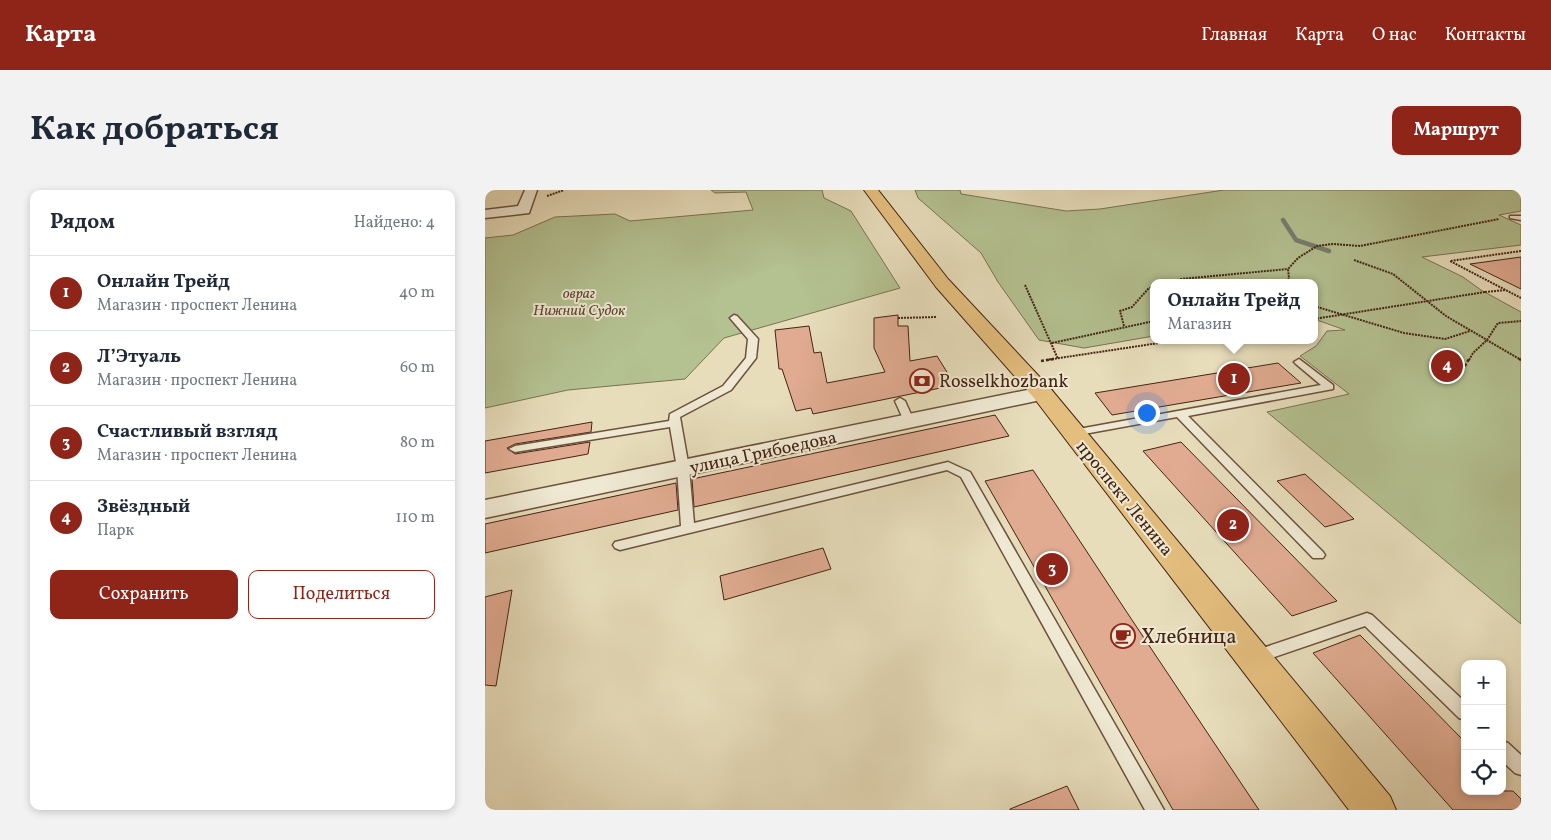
<!DOCTYPE html>
<html lang="ru">
<meta charset="utf-8">
<style>
:root{--surface:#fff;--page:#f2f2f3;--text:#1f2937;--muted:#747a83;--line:#e0e1e3;--accent:#8f2418}
body{margin:0;font-family:Vollkorn,serif;background:var(--page);color:var(--text)}
.controls{position:absolute;right:15px;bottom:15px;display:grid;overflow:hidden;border-radius:10px;box-shadow:0 2px 8px #0003}
.controls button{width:45px;height:45px;display:grid;place-items:center;padding:0;border:0;border-bottom:1px solid var(--line);background:var(--surface);color:var(--text);font:25px sans-serif}
.you{position:absolute;left:661px;top:222px;width:18px;height:18px;margin:-12px;border:4px solid #fff;border-radius:50%;background:#1a73e8;box-shadow:0 0 0 8px #1a73e833}
.badge{display:grid;place-items:center;width:32px;height:32px;border-radius:50%;background:var(--accent);color:#fff;font-size:16px;font-weight:700}
.pin{position:absolute;translate:-50% -50%;border:2px solid #fff;box-shadow:0 1px 5px #0006}
.popup{position:absolute;left:665px;top:89px;width:168px;height:65px;box-sizing:border-box;display:grid;place-content:center;border-radius:10px;background:var(--surface);filter:drop-shadow(0 1px 4px #0005);font-size:16px;white-space:nowrap;color:var(--muted)}
.popup b{font-size:19px;color:var(--text)}
.popup::after{content:'';position:absolute;left:50%;top:100%;margin-left:-10px;border:10px solid transparent;border-top-color:var(--surface)}
.list{margin:0;padding:0;list-style:none}
h2{display:flex;justify-content:space-between;align-items:center;height:65px;margin:0;padding:0 20px;font-size:21px}
h2 small{font-size:16px;font-weight:400;color:var(--muted)}
.list li{display:grid;grid-template-columns:32px 1fr auto;gap:15px;align-items:center;box-sizing:border-box;height:75px;padding:0 20px;border-top:1px solid var(--line)}
.list b{display:block;font-size:19px;white-space:nowrap}
.list p{margin:0;font-size:16px;white-space:nowrap;color:var(--muted)}
.list em{font-size:16px;font-style:normal;color:var(--muted)}
.actions{display:flex;gap:10px;padding:15px 20px}
.actions a{flex:1;padding:11px 0;border:1px solid var(--accent);border-radius:10px;text-align:center;font-size:18px;color:var(--accent)}
.actions .main{background:var(--accent);color:#fff}
.icon{flex:none;width:28px;height:28px;fill:none;stroke:currentColor;stroke-width:2;stroke-linecap:round;stroke-linejoin:round}
.map{position:relative;flex:none;width:1036px;height:620px;overflow:hidden;border-radius:10px}
header{display:flex;align-items:center;gap:30px;box-sizing:border-box;height:70px;padding:0 25px;background:var(--accent);color:#fff}
header strong{font-size:24px}
nav{display:flex;gap:28px;margin-inline-start:auto;font-size:18px}
.intro{display:flex;align-items:center;justify-content:space-between;box-sizing:border-box;height:120px;padding:0 30px}
h1{margin:0;font-size:35px}
.button{padding:12px 22px;border-radius:10px;background:var(--accent);color:#fff;font-size:18px;font-weight:700}
main{display:flex;gap:30px;padding:0 30px}
aside{flex:1;background:var(--surface);border-radius:10px;box-shadow:0 2px 8px #0003}
.map>svg:first-child{display:block}
</style>
<header>
<strong>Карта</strong>
<nav><a>Главная</a><a>Карта</a><a>О нас</a><a>Контакты</a></nav>
</header>
<div class="intro"><h1>Как добраться</h1><a class="button">Маршрут</a></div>
<main>
<aside>
<h2>Рядом<small>Найдено: 4</small></h2>
<ul class="list">
<li><span class="badge">1</span><div><b>Онлайн Трейд</b><p>Магазин · проспект Ленина</p></div><em>40 m</em></li>
<li><span class="badge">2</span><div><b>Л’Этуаль</b><p>Магазин · проспект Ленина</p></div><em>60 m</em></li>
<li><span class="badge">3</span><div><b>Счастливый взгляд</b><p>Магазин · проспект Ленина</p></div><em>80 m</em></li>
<li><span class="badge">4</span><div><b>Звёздный</b><p>Парк</p></div><em>110 m</em></li>
</ul>
<div class="actions"><a class="main">Сохранить</a><a>Поделиться</a></div>
</aside>
<div class="map">
<svg width="1036" height="620" viewBox="0 0 1036 620">
<rect width="100%" height="100%" fill="#e7ddbb"/>
<filter id="stains"><feTurbulence type="fractalNoise" baseFrequency=".004" numOctaves="4"/><feColorMatrix values="0 0 0 0 .2 0 0 0 0 .09 0 0 0 0 .02 0 0 0 .5 -.17"/></filter>
<radialGradient id="worn" r=".72"><stop offset=".6" stop-color="#630" stop-opacity="0"/><stop offset="1" stop-color="#630" stop-opacity=".3"/></radialGradient>
<path fill="#b4c191" stroke="#7c7252" d="M 226,0 L 337,0 L 339,8 L 366,21 L 415,98 L 239,148 L 200,189 L 83,200 L 0,218 L 0,48 L 28,45 L 70,27 L 130,24 L 145,31 L 268,20 L 261,2 L 230,3 Z
M 430,0 L 475,0 L 476,4 L 581,21 L 615,19 L 739,0 L 1036,0 L 1036,21 L 1014,25 L 1036,35 L 1036,55 L 937,67 L 978,87 L 996,100 L 1036,122 L 1036,434 L 782,222 L 864,204 L 815,166 L 831,156 L 842,141 L 860,140 L 829,129 L 829,93 L 669,93 L 669,146 L 599,158 L 554,150 L 513,92 L 496,63 L 433,8 Z"/>
<g fill="none" stroke-linecap="round" stroke-linejoin="round">
<path stroke="#767f70" stroke-width="4.5" d="M 798,30 L 811,50 L 844,61"/>
</g>
<path fill="#e0ab91" stroke="#442413" d="M 1036,67 L 1036,99 L 985,74 Z
M 413,125 L 413,136 L 423,136 L 425,171 L 452,166 L 470,195 L 328,224 L 326,218 L 311,221 L 297,179 L 294,179 L 290,140 L 324,136 L 329,163 L 336,162 L 342,193 L 400,182 L 389,158 L 389,128 Z
M 793,173 L 816,193 L 627,225 L 610,203 Z
M 510,225 L 524,246 L 209,317 L 207,289 Z
M 107,232 L 106,242 L 30,254 L 22,258 L 30,264 L 105,252 L 103,264 L 0,283 L 0,251 Z
M 696,252 L 852,411 L 807,426 L 658,261 Z
M 548,280 L 643,424 L 774,620 L 688,620 L 500,291 Z
M 820,284 L 869,329 L 840,337 L 792,291 Z
M 191,293 L 193,320 L 0,363 L 0,334 Z
M 338,358 L 346,379 L 239,410 L 235,386 Z
M 27,400 L 11,496 L 0,495 L 0,407 Z
M 875,445 L 980,552 L 980,601 L 1028,601 L 1036,609 L 1036,620 L 968,620 L 828,463 Z
M 582,596 L 594,620 L 525,620 L 525,619 Z"/>
<g fill="none" stroke-linecap="round" stroke-linejoin="round">
<defs>
<path id="lane" d="M 1025,26 L 1036,26 L 1036,30 L 1025,28 Z
M 249,125 L 252,126 L 273,149 L 271,168 L 246,200 L 195,227 L 204,278 L 209,333 L 463,272 L 485,282 L 679,620 L 660,620 L 476,287 L 462,280 L 135,360 L 130,358 L 128,355 L 130,352 L 196,336 L 192,278 L 185,237 L 30,262 L 24,259 L 30,256 L 184,231 L 185,224 L 238,196 L 261,168 L 263,149 L 245,128 Z
M 814,169 L 848,195 L 848,199 L 703,226 L 838,362 L 840,365 L 838,368 L 828,368 L 692,227 L 588,246 L 582,243 L 588,240 L 836,195 L 811,174 L 809,172 Z
M 415,208 L 420,211 L 429,231 L 428,233 L 424,234 L 419,231 L 410,211 Z
M 882,423 L 887,425 L 980,512 L 980,530 L 974,528 L 880,436 L 769,474 L 763,473 L 761,468 L 763,463 Z
M 1017,551 L 1023,553 L 1036,565 L 1036,585 L 1030,583 L 1017,571 Z"/>
<path id="street" d="M 40,0 L 52,0 L 44,23 L 0,28 L 0,20 L 33,16 Z
M 557,197 L 565,198 L 568,203 L 565,208 L 0,328 L 0,310 Z"/>
<path id="primary" d="M 379,0 L 393,0 L 463,89 L 565,198 L 905,606 L 911,620 L 864,620 L 549,208 L 451,97 Z"/>
</defs>
<use href="#lane" stroke="#6d523d" stroke-width="3"/>
<use href="#street" stroke="#6d523d" stroke-width="3"/>
<use href="#primary" stroke="#442413" stroke-width="2"/>
<path stroke="#442413" stroke-width="2" stroke-dasharray="2 1" stroke-linecap="butt" d="M 62,6 L 79,0
M 1036,61 L 965,71 L 1036,108
M 869,70 L 908,84 L 961,126 L 1036,170
M 687,93 L 696,89 L 803,79
M 802,93 L 804,88 L 803,79 L 813,68 L 832,56 L 848,54 L 875,56 L 1014,29
M 540,95 L 573,169
M 1000,102 L 1021,100
M 829,116 L 919,143 L 960,149 L 985,141
M 413,128 L 452,127
M 639,136 L 635,121 L 647,117 L 664,98 L 669,97
M 567,153 L 669,131
M 561,170 L 694,150
M 984,170 L 988,163 L 1002,150 L 1013,133 L 1036,131"/>
<path stroke="#442413" stroke-width="2.5" stroke-dasharray="3 2" stroke-linecap="butt" d="M 1034,169 L 1036,170
M 556,171 L 569,169
M 972,189 L 984,169"/>
<use href="#lane" fill="#efe9d3" fill-rule="evenodd"/>
<use href="#street" fill="#efe9d3" fill-rule="evenodd"/>
<use href="#primary" fill="#e4be7e" fill-rule="evenodd"/>
<path stroke="#442413" stroke-width="2" stroke-dasharray="2 1" stroke-linecap="butt" d="M 829,129 L 1000,102"/>
</g>
<defs>
<symbol id="bank-ring" viewBox="-11 -11 22 22"><circle r="9.5" fill="#efe9d3" stroke="#8f2418" stroke-width="1.5"/><path d="M-6-4H6V4H-6ZM0-2.3a2.3 2.3 0 1 0 0 4.6a2.3 2.3 0 1 0 0-4.6Z" fill="#8f2418"/></symbol>
<symbol id="cafe-ring" viewBox="-11 -11 22 22"><circle r="9.5" fill="#efe9d3" stroke="#8f2418" stroke-width="1.5"/><path d="M-5.5-4.5H6V0H3Q3 3.5 0 3.5H-2.5Q-5.5 3.5-5.5 0ZM3-3.2v2h1.7v-2ZM-6 4.5H4V6H-6Z" fill="#8f2418"/></symbol>
</defs>
<g fill-rule="evenodd">
<use href="#bank-ring" x="423" y="177" width="28" height="28"/>
<use href="#cafe-ring" x="624" y="432" width="28" height="28"/>
</g>
<g text-anchor="middle" stroke-width="4" stroke-linejoin="round" paint-order="stroke">
<g font-size="15" font-style="italic" fill="#604b32" stroke="#efe9d3">
<text x="94" y="108">овраг<tspan x="94" dy="17">Нижний Судок</tspan></text>
</g>
<g font-size="18" fill="#442413" stroke="#efe9d3" text-anchor="start">
<text x="454" y="197">Rosselkhozbank</text>
</g>
<g font-size="18" fill="#442413" stroke="#efe9d3">
<text transform="translate(278 262) rotate(-12)" y="6">улица Грибоедова</text>
<text transform="translate(640 308) rotate(51)" y="6">проспект Ленина</text>
</g>
<g font-size="21" fill="#442413" stroke="#efe9d3" text-anchor="start">
<text x="656" y="453">Хлебница</text>
</g>
</g>
<rect width="100%" height="100%" filter="url(#stains)"/>
<rect width="100%" height="100%" fill="url(#worn)"/>
</svg>
<div class="controls">
<button>+</button>
<button>−</button>
<button><svg class="icon" aria-label="locate" viewBox="0 0 24 24"><circle cx="12" cy="12" r="6"/><path d="M12 2v4M12 18v4M2 12h4M18 12h4"/></svg></button>
</div>
<div class="you"></div>
<div class="pin badge" style="left:749px;top:189px">1</div>
<div class="popup"><b>Онлайн Трейд</b>Магазин</div>
<div class="pin badge" style="left:748px;top:335px">2</div>
<div class="pin badge" style="left:567px;top:379px">3</div>
<div class="pin badge" style="left:962px;top:176px">4</div>
</div>
</main>
